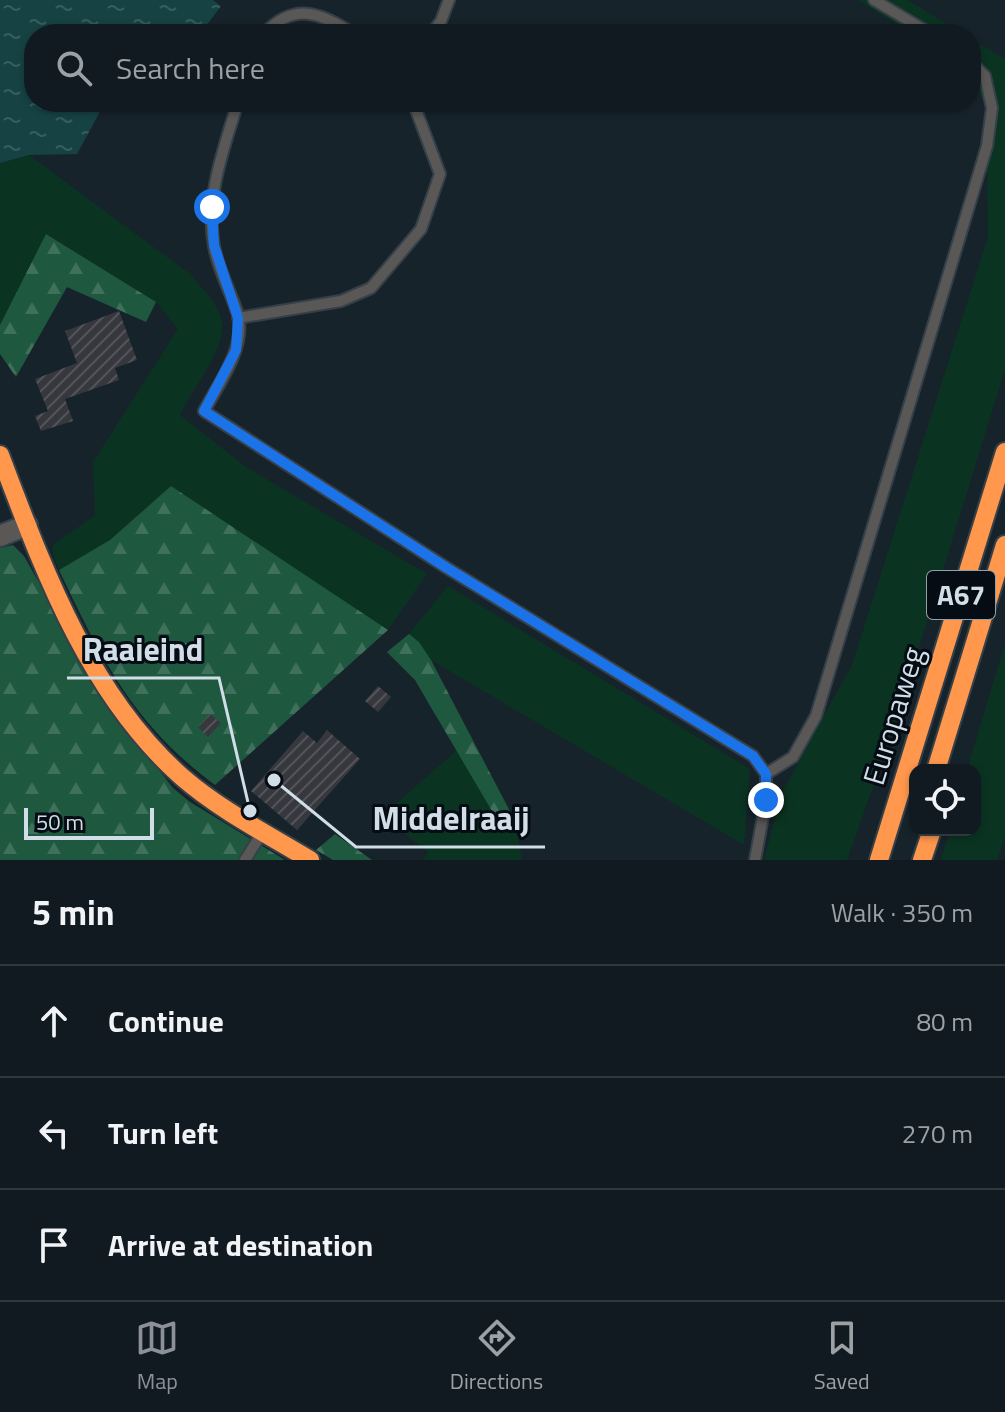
<!DOCTYPE html>
<meta charset="utf-8">
<style>
:root{--surface:#111a20;--page:#1e272d;--text:#f1f3f6;--muted:#9ca1a5;--line:#30383e;--accent:#8c9099}
body{margin:0;font-family:"Titillium Web",sans-serif;background:var(--page);color:var(--text)}
.controls{position:absolute;right:24px;bottom:24px;display:grid;overflow:hidden;border-radius:16px;box-shadow:0 2px 6px #0004}
.controls button{width:72px;height:72px;display:grid;place-items:center;padding:0;border:0;border-bottom:2px solid var(--line);background:var(--surface);color:var(--text);font:40px sans-serif}
.scale{position:absolute;left:24px;bottom:20px;width:130px;box-sizing:border-box;padding-left:8px;border:4px solid #d1dee8;border-top:0;font-size:22px;line-height:28px;white-space:nowrap;color:#d1dee8;-webkit-text-stroke:6px #050c13;paint-order:stroke}
.stop{position:absolute;width:24px;height:24px;margin:-18px;border:6px solid #1a73e8;border-radius:50%;background:#fff}
.stop.end{background:#1a73e8;border-color:#fff;box-shadow:0 2px 8px #0008}
.list{margin:0;padding:0;list-style:none}
h2{display:flex;justify-content:space-between;align-items:center;height:104px;margin:0;padding:0 32px;font-size:34px}
h2 small{font-size:26px;font-weight:400;color:var(--muted)}
.list li{display:grid;grid-template-columns:52px 1fr auto;gap:24px;align-items:center;box-sizing:border-box;height:112px;padding:0 32px;border-top:2px solid var(--line)}
.list b{display:block;font-size:30px;white-space:nowrap}
.list em{font-size:26px;font-style:normal;color:var(--muted)}
.icon{flex:none;width:44px;height:44px;fill:none;stroke:currentColor;stroke-width:2;stroke-linecap:round;stroke-linejoin:round}
.map{position:relative;flex:none;width:1005px;height:860px;overflow:hidden}
.search{position:absolute;background:var(--surface);box-shadow:0 2px 6px #0004;left:24px;right:24px;top:24px;height:88px;display:flex;align-items:center;gap:20px;box-sizing:border-box;padding:0 28px;border-radius:32px;color:var(--muted);font-size:30px}
.sheet{height:440px;background:var(--surface)}
nav{display:flex;justify-content:space-around;align-items:center;box-sizing:border-box;height:112px;border-top:2px solid var(--line);background:var(--surface);font-size:22px;color:var(--muted)}
nav a{display:grid;justify-items:center;gap:4px}
nav .on{color:var(--accent)}
.map>svg:first-child{display:block}
</style>
<div class="map">
<svg width="1005" height="860" viewBox="0 0 1005 860">
<defs>
<pattern id="forest-firs" width="22" height="20" patternUnits="userSpaceOnUse" patternTransform="scale(2)"><rect width="22" height="20" fill="#1e583f"/><path d="M5 1l3.5 6h-7zM16 11l3.5 6h-7z" fill="#3e705b"/></pattern>
<pattern id="water-ripples" width="26" height="14" patternUnits="userSpaceOnUse" patternTransform="scale(2)"><rect width="26" height="14" fill="#164244"/><path d="M2 4q2-2 4 0t4 0M15 11q2-2 4 0t4 0" fill="none" stroke="#375d5f"/></pattern>
<pattern id="building-hatch" width="6" height="6" patternUnits="userSpaceOnUse" patternTransform="scale(2)"><rect width="6" height="6" fill="#36383e"/><path d="M-1 1l2-2M0 6l6-6M5 7l2-2" fill="none" stroke="#52545a"/></pattern>
</defs>
<rect width="100%" height="100%" fill="#17232b"/>
<path fill="#0b3322" d="M 858,0 L 908,0 L 963,34 L 912,34 Z
M 971,39 L 1005,59 L 1005,369 L 897,719 L 847,860 L 764,860 L 781,794 L 852,665 L 988,237 L 986,105 L 971,81 Z
M 29,155 L 190,274 C 201,287 219,304 222,322 C 227,347 191,391 180,415 L 246,467 L 427,574 L 388,630 L 171,486 L 110,540 L 59,570 L 52,552 L 53,545 L 95,515 L 93,462 L 178,329 L 156,302 L 47,234 L 0,325 L 0,163 Z
M 448,586 L 750,769 L 744,845 L 431,660 L 419,642 L 409,634 Z
M 1005,644 L 1005,837 L 997,860 L 941,860 L 950,830 L 975,830 L 975,770 L 967,770 Z
M 457,750 L 499,823 L 514,819 L 522,860 L 423,860 L 428,852 L 382,816 Z"/>
<path fill="url(#forest-firs)" d="M 46,234 L 156,302 L 146,322 L 67,287 L 16,377 L 0,354 L 0,325 Z
M 171,486 L 388,630 L 215,785 C 133,724 102,660 59,570 L 110,540 Z
M 13,545 L 24,556 L 105,700 L 173,788 L 190,802 L 285,860 L 0,860 L 0,548 Z
M 409,634 L 419,642 L 431,660 L 514,819 L 499,823 L 415,680 L 387,652 Z
M 335,834 L 372,860 L 333,860 L 316,850 Z"/>
<path fill="url(#water-ripples)" d="M 0,0 L 213,0 L 221,6 L 200,34 L 34,34 L 34,102 L 104,102 L 102,108 L 77,154 L 29,155 L 0,163 Z"/>
<path fill="url(#building-hatch)" d="M 119,311 L 137,360 L 115,368 L 119,380 L 65,399 L 73,421 L 41,431 L 35,416 L 48,411 L 35,379 L 77,363 L 65,331 Z
M 378,686 L 391,697 L 378,712 L 365,701 Z
M 210,714 L 221,723 L 208,737 L 198,727 Z
M 327,730 L 360,759 L 297,830 L 251,791 L 303,731 L 317,743 Z"/>
<g fill="none" stroke-linecap="round" stroke-linejoin="round">
<defs>
<path id="lane" d="M 874,0 L 931,34
M 264,34 C 294,1 321,13 354,34
M 431,34 L 441,21 L 449,0
M 238,102 C 224,148 205,197 214,246 C 218,270 231,292 238,315 C 246,348 219,383 204,411 L 447,568 L 753,756 L 766,774 L 766,800 L 755,860
M 238,318 L 341,301 L 371,288 L 421,229 L 440,174 L 413,102
M 766,774 L 793,757 L 816,716 L 987,146 L 992,108 L 985,76 L 971,62
M 245,860 L 262,833"/>
<path id="street" d="M 0,536 L 27,525"/>
<path id="slow" d="M 0,455 C 43,568 88,694 182,777 C 220,810 267,834 310,860
M 936,770 L 1005,545
M 879,860 L 1005,452
M 922,860 L 932,830"/>
</defs>
<use href="#lane" stroke="#364048" stroke-width="14"/>
<use href="#street" stroke="#364048" stroke-width="24"/>
<use href="#slow" stroke="#364048" stroke-width="22"/>
<use href="#lane" stroke="#595857" stroke-width="10"/>
<use href="#street" stroke="#595857" stroke-width="20"/>
<use href="#slow" stroke="#ff974d" stroke-width="18"/>
</g>
<g fill="none" stroke-linecap="round" stroke-linejoin="round">
<path stroke="#1a73e8" stroke-width="10" d="M 212,207 L 214,245 L 238,318 L 236,350 L 204,411 L 447,568 L 753,756 L 766,774 L 766,800"/>
</g>
<g text-anchor="middle" stroke-width="6" stroke-linejoin="round" paint-order="stroke">
<rect fill="#050c13" stroke="#949fa8" stroke-width="2" x="927" y="571" width="68" height="48" rx="6"/>
<g font-size="28" font-weight="bold" fill="#d1dee8">
<text x="961" y="605">A67</text>
</g>
<g font-size="30" fill="#d1dee8" stroke="#050c13">
<text transform="translate(894 716) rotate(-73)" y="10">Europaweg</text>
</g>
</g>
<path fill="none" stroke="#d1dee8" stroke-width="3" d="M250 811L219 678H67M274 780L356 847H545"/>
<g fill="#d1dee8" stroke="#050c13" stroke-width="3">
<circle cx="250" cy="811" r="8"/>
<circle cx="274" cy="780" r="8"/>
</g>
<g font-size="32" text-anchor="middle" font-weight="bold" fill="#d1dee8" stroke="#050c13" stroke-width="6" stroke-linejoin="round" paint-order="stroke">
<text x="143" y="661">Raaieind</text>
<text x="451" y="830">Middelraaij</text>
</g>
</svg>
<div class="controls">
<button><svg class="icon" aria-label="locate" viewBox="0 0 24 24"><circle cx="12" cy="12" r="6"/><path d="M12 2v4M12 18v4M2 12h4M18 12h4"/></svg></button>
</div>
<div class="scale">50 m</div>
<div class="stop" style="left:212px;top:207px"></div>
<div class="stop end" style="left:766px;top:800px"></div>
<div class="search"><svg class="icon" aria-label="search" viewBox="0 0 24 24"><circle cx="10" cy="10" r="6"/><path d="M15 15l6 6"/></svg>Search here</div>
</div>
<section class="sheet">
<h2>5 min<small>Walk · 350 m</small></h2>
<ul class="list">
<li><svg class="icon" aria-label="ahead" viewBox="0 0 24 24"><path d="M12 20V5M6 11l6-6 6 6"/></svg><div><b>Continue</b></div><em>80 m</em></li>
<li><svg class="icon" aria-label="left" viewBox="0 0 24 24"><path d="M17 20v-9H6M10 6l-5 5 5 5"/></svg><div><b>Turn left</b></div><em>270 m</em></li>
<li><svg class="icon" aria-label="arrive" viewBox="0 0 24 24"><path d="M6 21V4h12l-3 4 3 4H6"/></svg><div><b>Arrive at destination</b></div></li>
</ul>
</section>
<nav>
<a class="on"><svg class="icon" aria-label="map" viewBox="0 0 24 24"><path d="M3 6l6-2 6 2 6-2v14l-6 2-6-2-6 2zM9 4v14M15 6v14"/></svg>Map</a>
<a><svg class="icon" aria-label="directions" viewBox="0 0 24 24"><path d="M12 3l9 9-9 9-9-9zM9 14v-3h6M13 9l2 2-2 2"/></svg>Directions</a>
<a><svg class="icon" aria-label="saved" viewBox="0 0 24 24"><path d="M7 4h10v16l-5-4-5 4z"/></svg>Saved</a>
</nav>
